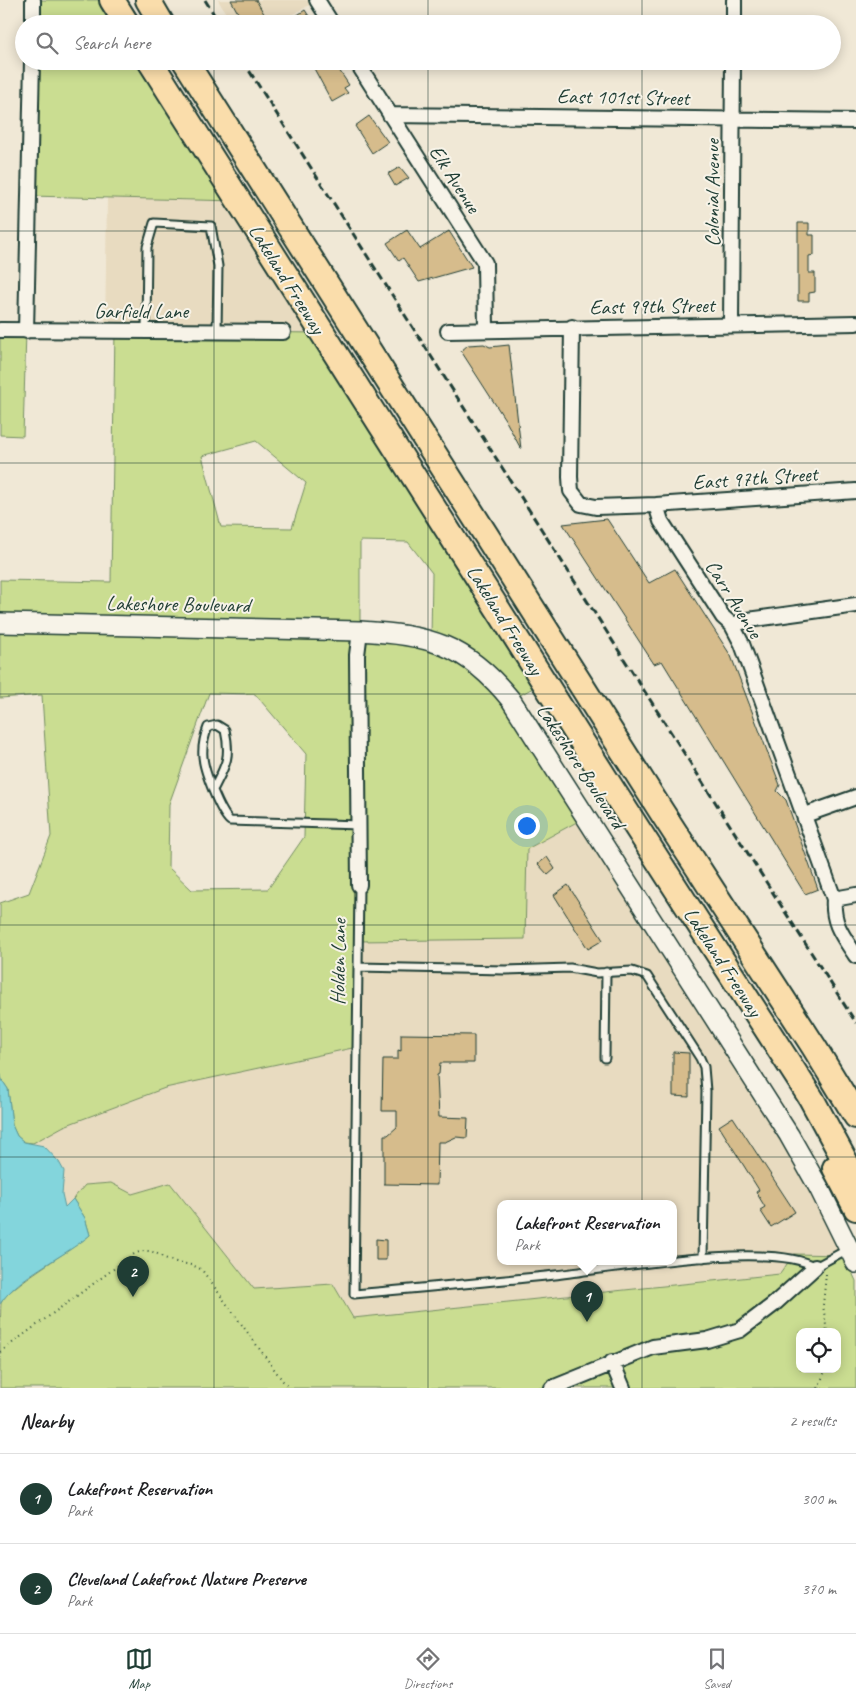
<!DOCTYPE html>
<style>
:root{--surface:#fff;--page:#f2f2f2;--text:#202124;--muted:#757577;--line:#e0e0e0;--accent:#1f3d34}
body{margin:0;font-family:Caveat,sans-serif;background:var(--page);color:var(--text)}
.controls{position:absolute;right:15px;bottom:15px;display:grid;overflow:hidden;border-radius:10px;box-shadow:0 2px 12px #0003}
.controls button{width:45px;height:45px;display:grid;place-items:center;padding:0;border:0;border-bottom:1px solid var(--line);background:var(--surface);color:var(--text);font:25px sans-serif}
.you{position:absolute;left:526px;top:825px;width:18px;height:18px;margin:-12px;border:4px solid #fff;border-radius:50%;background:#1a73e8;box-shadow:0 0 0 8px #1a73e833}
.badge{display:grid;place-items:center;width:32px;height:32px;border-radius:50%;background:var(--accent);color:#fff;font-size:16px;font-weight:700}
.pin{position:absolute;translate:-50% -41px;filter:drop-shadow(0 1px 2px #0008)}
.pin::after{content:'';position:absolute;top:26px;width:18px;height:15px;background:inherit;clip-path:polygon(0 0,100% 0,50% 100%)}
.popup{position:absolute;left:497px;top:1200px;width:180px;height:65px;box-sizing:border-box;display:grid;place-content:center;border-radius:10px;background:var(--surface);filter:drop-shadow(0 1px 4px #0005);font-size:16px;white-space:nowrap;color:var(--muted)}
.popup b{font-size:19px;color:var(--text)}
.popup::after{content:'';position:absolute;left:50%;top:100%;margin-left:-10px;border:10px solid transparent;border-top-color:var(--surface)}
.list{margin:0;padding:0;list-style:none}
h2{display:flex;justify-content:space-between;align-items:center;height:65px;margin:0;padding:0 20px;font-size:21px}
h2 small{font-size:16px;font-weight:400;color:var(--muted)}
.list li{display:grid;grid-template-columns:32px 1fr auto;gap:15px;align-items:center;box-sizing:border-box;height:90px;padding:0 20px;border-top:1px solid var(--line)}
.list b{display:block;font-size:19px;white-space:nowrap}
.list p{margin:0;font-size:16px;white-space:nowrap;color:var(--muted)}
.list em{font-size:16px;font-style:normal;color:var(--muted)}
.icon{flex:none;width:28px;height:28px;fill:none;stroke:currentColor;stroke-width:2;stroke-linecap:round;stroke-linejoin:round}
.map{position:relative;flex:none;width:856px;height:1388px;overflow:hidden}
.search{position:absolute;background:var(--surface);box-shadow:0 2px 12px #0003;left:15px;right:15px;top:15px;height:55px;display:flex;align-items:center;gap:12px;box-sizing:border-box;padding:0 18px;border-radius:28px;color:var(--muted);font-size:19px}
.sheet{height:245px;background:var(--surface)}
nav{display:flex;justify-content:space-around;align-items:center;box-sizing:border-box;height:70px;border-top:1px solid var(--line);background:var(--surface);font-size:14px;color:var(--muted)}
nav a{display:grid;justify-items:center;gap:2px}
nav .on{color:var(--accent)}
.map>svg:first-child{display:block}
</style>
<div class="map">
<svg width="856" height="1388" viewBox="0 0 856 1388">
<rect width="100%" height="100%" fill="#f0e8d6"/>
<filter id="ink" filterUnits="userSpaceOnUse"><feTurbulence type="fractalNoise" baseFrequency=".02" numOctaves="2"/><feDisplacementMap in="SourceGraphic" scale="10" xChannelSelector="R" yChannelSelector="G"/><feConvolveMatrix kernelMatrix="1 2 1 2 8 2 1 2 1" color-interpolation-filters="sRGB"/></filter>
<g filter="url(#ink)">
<path fill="#e8dbc0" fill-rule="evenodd" d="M 218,0 L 317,0 L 317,1 L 275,24 L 232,24 Z
M 107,198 L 238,201 L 322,333 L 105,331 Z
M 586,817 L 850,1248 L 815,1267 L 787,1263 L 780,1274 L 353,1318 L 333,1284 L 254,1289 L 170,1183 L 132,1194 L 111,1183 L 85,1185 L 66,1208 L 62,1194 L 64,1171 L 44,1146 L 33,1143 L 64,1126 L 165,1088 L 356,1047 L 358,941 ZM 501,1203 L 673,1203 L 673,1261 L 501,1261 Z"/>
<path fill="#cadd91" stroke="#748d62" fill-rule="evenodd" d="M 33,0 L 112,0 L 127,24 L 33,24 Z
M 32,61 L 150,61 L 238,201 L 29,196 Z
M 0,330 L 26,331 L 23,436 L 0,435 Z
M 115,331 L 322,333 L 544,682 L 511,700 L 586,817 L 527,849 L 525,939 L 358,941 L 357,1047 L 165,1088 L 64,1126 L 33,1143 L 24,1142 L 17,1136 L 12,1125 L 8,1089 L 2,1080 L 0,1072 L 0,903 L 29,893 L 51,836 L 42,695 L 0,698 L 0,580 L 111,582 ZM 256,441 L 306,483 L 292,528 L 221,527 L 202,456 ZM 360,541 L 408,542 L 432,573 L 431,639 L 360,630 ZM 209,693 L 255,694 L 306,754 L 304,837 L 268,889 L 192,890 L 168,867 L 169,804 Z
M 111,1183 L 132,1194 L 170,1183 L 254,1289 L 333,1284 L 353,1318 L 780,1274 L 794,1254 L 844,1255 L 856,1281 L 856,1388 L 0,1388 C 0,1373 0,1312 1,1303 C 8,1286 71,1251 90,1235 L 85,1218 L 73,1199 L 85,1185 ZM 800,1332 L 837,1332 L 837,1369 L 800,1369 Z"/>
<path fill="#83d5dc" stroke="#5b9899" d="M 0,1072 L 2,1080 L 8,1089 L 12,1125 L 17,1136 L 24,1142 L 44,1146 L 59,1162 L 64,1171 L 62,1194 L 65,1207 L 73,1199 L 85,1218 L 90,1235 C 63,1258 19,1275 0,1304 Z"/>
<path fill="#d6bc8c" stroke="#1f3d34" d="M 231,0 L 256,0 L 270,24 L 244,24 Z
M 305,10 L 312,21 L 307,24 L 284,24 Z
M 310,61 L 333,61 L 349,85 L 344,88 L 348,93 L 332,102 Z
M 369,116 L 388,142 L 372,153 L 355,126 Z
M 400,167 L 409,178 L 395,186 L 388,174 Z
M 798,223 L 809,223 L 809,235 L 814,235 L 814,255 L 809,256 L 809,273 L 815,273 L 815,292 L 809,293 L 809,301 L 798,301 Z
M 407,230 L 420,249 L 449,231 L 472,267 L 419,282 L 403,258 L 399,261 L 387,243 Z
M 484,344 L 490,347 L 509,345 L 521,449 L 506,421 L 461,351 L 468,345 Z
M 607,519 L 649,583 L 675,569 L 731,656 L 780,785 L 777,791 L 786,800 L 818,889 L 805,894 L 662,661 L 654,664 L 563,524 Z
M 547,857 L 555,869 L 548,875 L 538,864 Z
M 568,885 L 603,940 L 588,949 L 554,895 Z
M 401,1034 L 474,1035 L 474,1063 L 440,1063 L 439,1074 L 437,1075 L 439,1117 L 468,1118 L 467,1138 L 456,1137 L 445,1142 L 438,1142 L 437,1185 L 384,1184 L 384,1135 L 388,1135 L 397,1127 L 397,1111 L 382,1111 L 383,1059 L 398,1059 L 398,1050 L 401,1051 Z
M 673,1052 L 689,1053 L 689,1097 L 673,1096 Z
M 733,1117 L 795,1212 L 771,1227 L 760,1210 L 765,1207 L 756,1192 L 759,1190 L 719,1126 Z
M 376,1239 L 386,1240 L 386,1260 L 376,1260 Z"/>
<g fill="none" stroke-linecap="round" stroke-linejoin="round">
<defs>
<path id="lane" d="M 146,331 L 147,247 L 154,223 L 211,226 L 218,266 L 217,331
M 214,788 C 226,765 231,757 225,730 L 217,725 L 208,727 C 204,737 202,746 203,757 C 204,771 220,812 230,821 L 359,825
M 359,885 L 354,1294 C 421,1288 488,1282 555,1275 C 609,1269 772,1240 815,1267 L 848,1249
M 358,967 L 505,970 L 570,968 L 597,973 L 632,971 L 647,976 L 700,1058 L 704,1067 L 706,1091 L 703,1258
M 605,1058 L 606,972"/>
<path id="street" d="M 317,0 L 332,24
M 33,24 L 33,0
M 734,24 L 734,0
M 356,61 L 485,263 L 486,329
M 390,115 L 856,121
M 731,324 L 733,61
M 572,327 L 570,477 L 571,491 L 581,504 L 596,507 L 656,505 L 856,491
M 0,330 L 283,332
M 26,331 L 32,61
M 448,331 L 856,323
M 656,505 L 661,521 L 723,617 L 732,625 L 742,644 L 834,899 C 832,924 843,936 856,956
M 732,625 L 748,620 L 856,605
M 805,815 L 856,797
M 359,885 L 357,655 L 360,631
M 834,899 L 856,895
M 612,1362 L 623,1388
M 552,1388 L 653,1347 L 707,1340 L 740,1330 L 773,1305 L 815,1267"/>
<path id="secondary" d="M 0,623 L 360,631 C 429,635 466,644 511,700 L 789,1135 L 819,1188 L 856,1263"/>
<path id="highway" d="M 112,0 L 127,24
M 148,0 L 162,24
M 150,61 L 612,789 L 811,1098 L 856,1181
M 185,61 L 663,814 L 814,1047 L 856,1116
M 835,1168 L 856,1208"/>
</defs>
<use href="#lane" stroke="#1f3d34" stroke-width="11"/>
<use href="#street" stroke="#1f3d34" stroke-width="18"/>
<use href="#secondary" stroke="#1f3d34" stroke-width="22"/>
<use href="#highway" stroke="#1f3d34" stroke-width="28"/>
<path stroke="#1f3d34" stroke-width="2" stroke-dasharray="1 4" stroke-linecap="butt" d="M 826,1274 L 823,1305 L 827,1332
M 0,1352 L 134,1254 C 154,1245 158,1258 176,1262 C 188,1265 190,1263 202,1270 L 288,1388
M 818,1388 L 826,1369"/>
<use href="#lane" stroke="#f7f3e8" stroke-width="7"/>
<use href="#street" stroke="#f7f3e8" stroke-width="14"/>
<use href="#secondary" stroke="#f7f3e8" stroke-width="19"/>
<use href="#highway" stroke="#faddab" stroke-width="24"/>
<path stroke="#1f3d34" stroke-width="3" stroke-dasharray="8 4" stroke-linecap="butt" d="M 205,0 L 220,24
M 243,61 L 856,1023"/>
</g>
</g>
<path fill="none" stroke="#1f3d34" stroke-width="1" stroke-opacity="0.55" d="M 214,0 L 214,24M 428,0 L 428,24M 642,0 L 642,24M 214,61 L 214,1388M 428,61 L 428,1388M 642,61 L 642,1388M 0,231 L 856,231M 0,463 L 856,463M 0,694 L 856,694M 0,925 L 856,925M 0,1157 L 856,1157"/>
<g text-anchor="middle" stroke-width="4" stroke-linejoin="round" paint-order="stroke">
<g font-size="21" fill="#1f3d34" stroke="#f7f3e8">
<text transform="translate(623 97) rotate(1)" y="7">East 101st Street</text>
<text transform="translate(455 179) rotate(57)" y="7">Elk Avenue</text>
<text transform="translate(712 193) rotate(-90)" y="7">Colonial Avenue</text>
<text transform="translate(287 279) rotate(58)" y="7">Lakeland Freeway</text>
<text transform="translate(652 306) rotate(-1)" y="7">East 99th Street</text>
<text x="141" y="318">Garfield Lane</text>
<text transform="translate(755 478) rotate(-4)" y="7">East 97th Street</text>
<text transform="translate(734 599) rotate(58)" y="7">Carr Avenue</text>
<text transform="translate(178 604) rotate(1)" y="7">Lakeshore Boulevard</text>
<text transform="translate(505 620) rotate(58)" y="7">Lakeland Freeway</text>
<text transform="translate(581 766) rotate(57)" y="7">Lakeshore Boulevard</text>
<text transform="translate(338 962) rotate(-89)" y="7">Holden Lane</text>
<text transform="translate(723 962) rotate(57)" y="7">Lakeland Freeway</text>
</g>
</g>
</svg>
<div class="controls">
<button><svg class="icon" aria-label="locate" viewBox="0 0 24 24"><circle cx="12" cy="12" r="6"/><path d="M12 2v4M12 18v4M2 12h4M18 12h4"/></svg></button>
</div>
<div class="you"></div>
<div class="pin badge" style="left:587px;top:1322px">1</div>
<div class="popup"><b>Lakefront Reservation</b>Park</div>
<div class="pin badge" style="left:133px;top:1297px">2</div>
<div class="search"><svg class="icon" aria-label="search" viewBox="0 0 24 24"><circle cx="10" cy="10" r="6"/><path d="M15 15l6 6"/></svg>Search here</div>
</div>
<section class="sheet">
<h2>Nearby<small>2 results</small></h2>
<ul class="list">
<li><span class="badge">1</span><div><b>Lakefront Reservation</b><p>Park</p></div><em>300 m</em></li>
<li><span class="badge">2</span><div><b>Cleveland Lakefront Nature Preserve</b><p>Park</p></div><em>370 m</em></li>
</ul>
</section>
<nav>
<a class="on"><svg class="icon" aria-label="map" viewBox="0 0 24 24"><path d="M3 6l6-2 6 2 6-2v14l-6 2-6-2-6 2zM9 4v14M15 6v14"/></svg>Map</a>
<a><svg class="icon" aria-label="directions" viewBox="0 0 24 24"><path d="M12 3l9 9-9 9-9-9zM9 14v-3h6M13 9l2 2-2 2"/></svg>Directions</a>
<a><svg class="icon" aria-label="saved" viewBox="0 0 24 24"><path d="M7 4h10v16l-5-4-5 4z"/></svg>Saved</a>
</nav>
